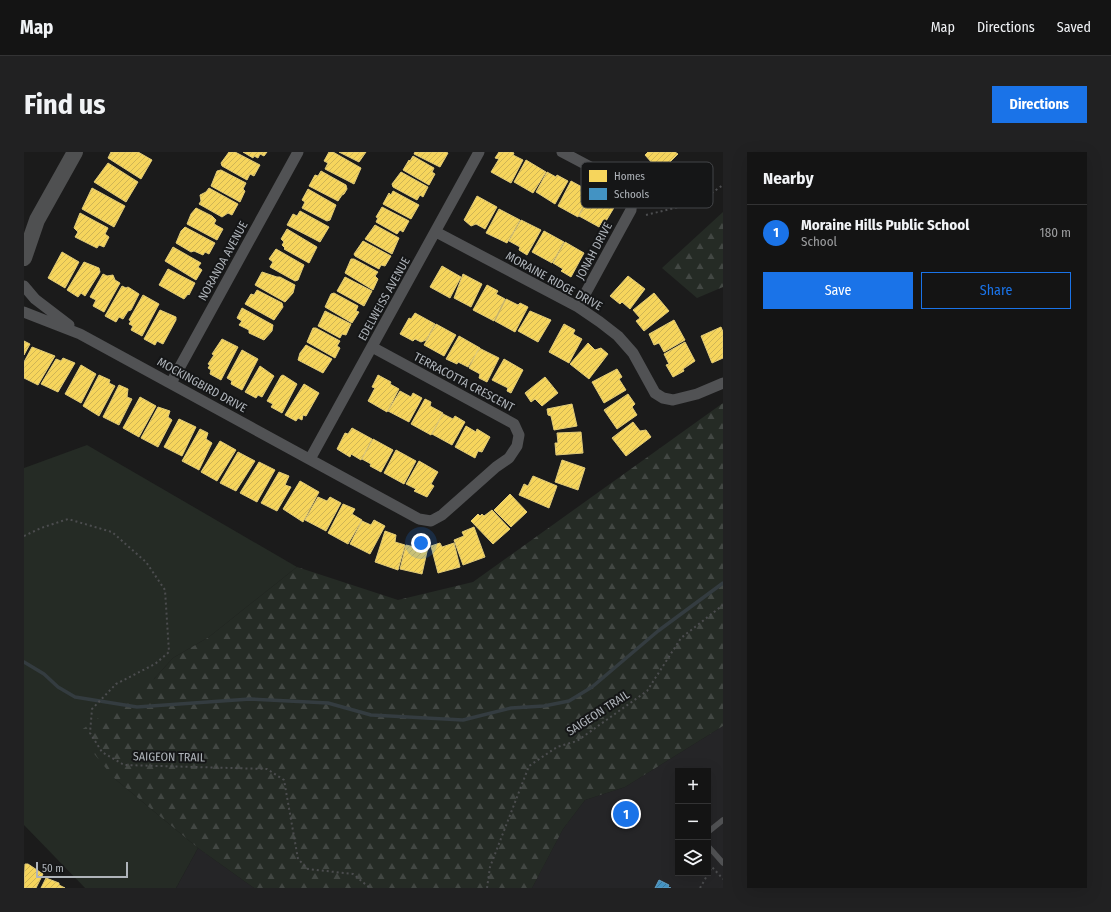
<!DOCTYPE html>
<meta charset="utf-8">
<style>
:root{--surface:#141414;--page:#212122;--text:#f1f3f6;--muted:#9d9ea0;--line:#333334;--accent:#1a73e8}
body{margin:0;font-family:"Fira Sans Condensed",sans-serif;background:var(--page);color:var(--text)}
.controls{position:absolute;right:12px;bottom:12px;display:grid;overflow:hidden;border-radius:0px;box-shadow:0 4px 16px #0002}
.controls button{width:36px;height:36px;display:grid;place-items:center;padding:0;border:0;border-bottom:1px solid var(--line);background:var(--surface);color:var(--text);font:20px sans-serif}
.scale{position:absolute;left:12px;bottom:10px;width:92px;box-sizing:border-box;padding-left:4px;border:2px solid #afb4ba;border-top:0;font-size:11px;line-height:14px;white-space:nowrap;color:#afb4ba;-webkit-text-stroke:3px #151617;paint-order:stroke}
.you{position:absolute;left:397px;top:391px;width:14px;height:14px;margin:-10px;border:3px solid #fff;border-radius:50%;background:#1a73e8;box-shadow:0 0 0 6px #1a73e833}
.badge{display:grid;place-items:center;width:26px;height:26px;border-radius:50%;background:var(--accent);color:#fff;font-size:13px;font-weight:700}
.pin{position:absolute;translate:-50% -50%;border:2px solid #fff;box-shadow:0 1px 4px #0006}
.list{margin:0;padding:0;list-style:none}
h2{display:flex;justify-content:space-between;align-items:center;height:52px;margin:0;padding:0 16px;font-size:17px}
h2 small{font-size:13px;font-weight:400;color:var(--muted)}
.list li{display:grid;grid-template-columns:26px 1fr auto;gap:12px;align-items:center;box-sizing:border-box;height:56px;padding:0 16px;border-top:1px solid var(--line)}
.list b{display:block;font-size:15px;white-space:nowrap}
.list p{margin:0;font-size:13px;white-space:nowrap;color:var(--muted)}
.list em{font-size:13px;font-style:normal;color:var(--muted)}
.actions{display:flex;gap:8px;padding:12px 16px}
.actions a{flex:1;padding:9px 0;border:1px solid var(--accent);border-radius:0px;text-align:center;font-size:14px;color:var(--accent)}
.actions .main{background:var(--accent);color:#fff}
.icon{flex:none;width:22px;height:22px;fill:none;stroke:currentColor;stroke-width:2;stroke-linecap:round;stroke-linejoin:round}
.map{position:relative;flex:none;width:699px;height:736px;overflow:hidden;border-radius:0px}
header{display:flex;align-items:center;gap:24px;box-sizing:border-box;height:56px;padding:0 20px;background:var(--surface);border-bottom:1px solid var(--line)}
header strong{font-size:19px}
nav{display:flex;gap:22px;margin-inline-start:auto;font-size:14px}
.intro{display:flex;align-items:center;justify-content:space-between;box-sizing:border-box;height:96px;padding:0 24px}
h1{margin:0;font-size:28px}
.button{padding:10px 18px;border-radius:0px;background:var(--accent);color:#fff;font-size:14px;font-weight:700}
main{display:flex;gap:24px;padding:0 24px}
aside{flex:1;background:var(--surface);border-radius:0px;box-shadow:0 4px 16px #0002}
.map>svg:first-child{display:block}
</style>
<header>
<strong>Map</strong>
<nav><a>Map</a><a>Directions</a><a>Saved</a></nav>
</header>
<div class="intro"><h1>Find us</h1><a class="button">Directions</a></div>
<main>
<div class="map">
<svg width="699" height="736" viewBox="0 0 699 736">
<defs>
<pattern id="forest-firs" width="22" height="20" patternUnits="userSpaceOnUse"><rect width="22" height="20" fill="#252b25"/><path d="M5 1l3.5 6h-7zM16 11l3.5 6h-7z" fill="#424743"/></pattern>
<pattern id="homes-hatch" width="6" height="6" patternUnits="userSpaceOnUse"><rect width="6" height="6" fill="#f6d55c"/><path d="M-1 1l2-2M0 6l6-6M5 7l2-2" fill="none" stroke="#cfb555"/></pattern>
<pattern id="schools-hatch" width="6" height="6" patternUnits="userSpaceOnUse"><rect width="6" height="6" fill="#4393c3"/><path d="M-1 1l2-2M0 6l6-6M5 7l2-2" fill="none" stroke="#3e7799"/></pattern>
</defs>
<rect width="100%" height="100%" fill="#1b1b1b"/>
<path fill="#252527" fill-rule="evenodd" d="M 699,574 L 699,736 L 508,736 L 539,677 L 561,648 L 601,635 ZM 654,619 L 684,619 L 684,721 L 654,721 Z
M 174,696 L 230,736 L 152,736 Z"/>
<path fill="#252b25" d="M 63,293 L 273,415 L 185,485 L 149,506 L 130,527 L 90,626 L 174,696 L 152,736 L 61,736 L 0,673 L 0,316 Z"/>
<path fill="url(#forest-firs)" d="M 699,60 L 699,135 L 673,146 L 638,116 Z
M 699,251 L 699,574 L 601,635 L 561,648 L 539,677 L 508,736 L 230,736 L 174,696 L 90,626 L 53,581 L 130,527 L 149,506 L 185,485 L 273,415 L 374,448 L 449,430 Z"/>
<path fill="url(#homes-hatch)" stroke="#e1cb78" d="M 87,0 L 114,0 L 128,8 L 117,27 L 84,6 Z
M 205,0 L 211,0 L 236,13 L 230,24 L 226,22 L 223,28 L 198,14 L 197,11 Z
M 219,0 L 243,0 L 240,4 L 236,2 L 234,6 L 230,4 L 229,6 Z
M 305,0 L 309,0 L 337,16 L 330,32 L 301,17 L 304,11 L 300,9 Z
M 315,0 L 342,0 L 335,10 Z
M 391,0 L 422,0 L 424,1 L 416,15 L 390,2 Z
M 475,0 L 488,0 L 490,1 L 489,3 L 499,8 L 487,31 L 467,20 L 475,7 L 471,6 Z
M 624,0 L 651,0 L 654,2 L 636,20 L 621,3 Z
M 389,4 L 410,16 L 408,20 L 411,22 L 405,33 L 379,18 L 385,8 L 386,9 Z
M 502,8 L 522,20 L 509,41 L 490,30 Z
M 84,11 L 114,30 L 102,50 L 70,30 Z
M 197,18 L 222,31 L 219,37 L 221,39 L 216,50 L 187,34 L 193,19 Z
M 297,19 L 322,33 L 323,37 L 320,42 L 318,43 L 314,49 L 285,34 L 291,23 L 294,24 Z
M 377,20 L 404,35 L 399,45 L 396,43 L 393,48 L 369,35 L 368,32 Z
M 523,20 L 532,25 L 533,23 L 544,29 L 531,52 L 512,40 Z
M 547,29 L 558,35 L 556,39 L 565,43 L 554,65 L 534,54 Z
M 68,36 L 101,54 L 90,75 L 58,57 Z
M 185,36 L 214,52 L 208,63 L 204,61 L 198,65 L 175,52 L 177,49 L 176,43 L 182,40 Z
M 284,37 L 312,53 L 306,68 L 303,69 L 278,56 L 281,50 L 278,48 Z
M 369,39 L 395,53 L 387,67 L 359,52 L 365,41 L 367,43 Z
M 567,43 L 591,54 L 582,69 L 579,68 L 575,75 L 555,64 Z
M 453,44 L 473,55 L 461,77 L 452,72 L 447,74 L 440,68 Z
M 358,55 L 385,69 L 379,80 L 376,78 L 373,82 L 352,70 L 354,66 L 352,65 Z
M 172,56 L 188,64 L 192,68 L 190,72 L 199,77 L 193,88 L 163,72 L 167,62 Z
M 475,57 L 496,68 L 483,91 L 462,81 Z
M 276,59 L 305,75 L 296,90 L 263,73 L 269,62 L 273,64 Z
M 56,61 L 84,76 L 81,82 L 85,85 L 80,95 L 75,93 L 73,96 L 51,85 L 54,80 L 50,76 Z
M 497,68 L 517,78 L 503,103 L 495,98 L 496,95 L 485,89 Z
M 351,73 L 375,86 L 368,102 L 341,87 Z
M 161,75 L 191,91 L 185,102 L 181,100 L 179,103 L 170,99 L 167,100 L 152,91 L 157,79 Z
M 263,77 L 293,95 L 285,111 L 260,97 L 261,96 L 258,93 L 260,90 L 257,87 Z
M 520,79 L 540,90 L 528,111 L 508,100 Z
M 339,89 L 367,104 L 361,114 L 357,113 L 355,117 L 331,104 L 330,102 Z
M 541,90 L 560,101 L 547,125 L 537,119 L 539,117 L 529,111 Z
M 149,95 L 177,111 L 174,115 L 178,118 L 172,128 L 141,109 Z
M 252,97 L 280,113 L 274,128 L 271,129 L 246,115 L 249,110 L 245,107 Z
M 38,100 L 55,110 L 41,136 L 24,126 Z
M 327,107 L 330,107 L 354,120 L 351,124 L 354,127 L 349,138 L 321,121 Z
M 60,110 L 75,116 L 76,120 L 61,144 L 57,141 L 54,145 L 43,138 Z
M 418,114 L 437,125 L 426,146 L 406,135 Z
M 144,117 L 171,131 L 165,143 L 164,142 L 160,147 L 135,133 Z
M 238,120 L 253,125 L 256,125 L 271,133 L 269,141 L 261,150 L 231,133 Z
M 79,122 L 83,124 L 89,123 L 91,128 L 96,131 L 80,160 L 69,154 L 72,148 L 66,145 Z
M 439,122 L 458,132 L 447,155 L 430,146 Z
M 604,124 L 621,137 L 606,157 L 598,150 L 596,152 L 586,144 Z
M 321,125 L 348,139 L 340,154 L 313,139 Z
M 463,133 L 474,139 L 472,142 L 481,147 L 470,169 L 449,158 Z
M 98,134 L 102,136 L 104,135 L 115,142 L 107,158 L 104,159 L 99,167 L 95,165 L 92,170 L 81,164 Z
M 233,138 L 258,151 L 259,155 L 250,168 L 221,152 L 227,142 L 230,143 Z
M 310,141 L 334,154 L 332,159 L 335,160 L 328,171 L 301,155 L 307,142 Z
M 630,141 L 645,159 L 620,179 L 612,169 L 616,166 L 609,158 Z
M 119,143 L 135,152 L 118,184 L 107,178 L 109,174 L 105,172 L 107,169 L 105,168 Z
M 482,147 L 494,153 L 496,151 L 504,155 L 491,180 L 471,169 Z
M 218,156 L 249,173 L 248,179 L 240,188 L 225,181 L 225,178 L 215,173 L 218,169 L 213,166 Z
M 136,158 L 152,165 L 152,168 L 139,192 L 133,189 L 131,193 L 120,187 Z
M 301,159 L 327,172 L 322,183 L 318,182 L 316,186 L 294,174 Z
M 506,159 L 527,168 L 514,190 L 494,179 Z
M 391,161 L 411,172 L 402,188 L 397,190 L 391,187 L 389,189 L 376,182 L 385,166 L 387,167 Z
M 650,168 L 661,188 L 640,200 L 635,191 L 630,193 L 625,182 Z
M 412,172 L 432,183 L 420,204 L 400,193 Z
M 540,172 L 551,178 L 549,182 L 558,187 L 545,211 L 525,200 Z
M 697,175 L 699,180 L 699,206 L 688,211 L 677,184 Z
M 289,176 L 292,176 L 316,189 L 313,194 L 316,196 L 311,206 L 283,190 Z
M 435,184 L 456,196 L 444,215 L 434,210 L 433,212 L 422,207 Z
M 198,187 L 214,195 L 197,228 L 186,222 L 187,218 L 184,216 L 186,213 L 184,212 L 190,203 L 188,202 Z
M 0,189 L 6,192 L 0,203 Z
M 661,190 L 671,209 L 659,217 L 660,219 L 649,225 L 642,213 L 645,212 L 640,202 Z
M 564,191 L 571,198 L 577,196 L 584,202 L 565,227 L 546,212 Z
M 282,193 L 308,207 L 299,221 L 274,208 L 276,201 Z
M 8,195 L 31,204 L 14,233 L 0,226 L 0,210 Z
M 455,196 L 475,206 L 463,230 L 455,226 L 456,222 L 445,216 Z
M 218,198 L 234,207 L 218,238 L 207,232 L 208,229 L 203,226 Z
M 39,206 L 51,211 L 34,240 L 17,232 L 32,207 L 37,209 Z
M 480,207 L 499,218 L 487,241 L 483,239 L 484,236 L 468,228 Z
M 57,213 L 72,222 L 57,251 L 41,242 Z
M 236,214 L 250,224 L 238,245 L 234,243 L 232,246 L 221,240 Z
M 593,217 L 598,225 L 595,227 L 602,238 L 580,251 L 568,230 Z
M 75,223 L 86,228 L 85,231 L 91,234 L 75,264 L 59,254 Z
M 259,223 L 273,232 L 258,261 L 247,255 L 249,252 L 243,249 L 257,224 Z
M 354,223 L 367,230 L 366,232 L 375,237 L 363,260 L 344,249 L 351,236 L 348,235 Z
M 521,225 L 534,241 L 518,254 L 511,247 L 507,250 L 501,241 Z
M 280,232 L 295,241 L 282,264 L 279,263 L 278,268 L 274,266 L 272,269 L 261,263 Z
M 95,233 L 104,237 L 103,245 L 108,247 L 95,273 L 79,265 Z
M 376,239 L 387,245 L 389,241 L 398,246 L 385,270 L 364,259 Z
M 604,242 L 611,252 L 608,255 L 613,263 L 593,277 L 580,258 Z
M 116,245 L 132,254 L 115,285 L 99,276 Z
M 401,247 L 407,250 L 406,254 L 419,261 L 407,283 L 387,272 Z
M 548,252 L 553,274 L 530,278 L 527,264 L 524,263 L 523,257 Z
M 134,255 L 146,259 L 144,265 L 148,268 L 134,295 L 117,286 Z
M 419,262 L 429,267 L 431,264 L 441,270 L 428,293 L 408,282 Z
M 155,267 L 172,275 L 158,304 L 140,295 Z
M 609,270 L 616,279 L 622,278 L 627,285 L 602,304 L 588,286 Z
M 442,274 L 452,280 L 453,277 L 466,285 L 458,300 L 454,299 L 451,306 L 431,295 Z
M 328,276 L 348,287 L 337,308 L 327,302 L 326,305 L 313,297 L 321,281 L 324,282 Z
M 176,277 L 184,281 L 182,287 L 188,291 L 175,318 L 158,309 Z
M 557,280 L 559,301 L 532,303 L 531,291 L 534,291 L 533,281 Z
M 349,287 L 369,298 L 357,320 L 346,314 L 347,312 L 338,307 Z
M 196,289 L 212,298 L 193,329 L 177,320 Z
M 372,298 L 392,309 L 380,332 L 360,321 Z
M 214,300 L 231,309 L 212,339 L 196,331 Z
M 538,308 L 561,316 L 554,338 L 531,330 Z
M 395,309 L 414,320 L 407,332 L 410,334 L 403,345 L 390,339 L 392,337 L 382,332 Z
M 235,310 L 251,318 L 233,350 L 216,341 Z
M 255,320 L 265,324 L 261,333 L 267,335 L 253,359 L 237,351 Z
M 509,324 L 533,334 L 525,356 L 495,343 L 500,332 L 504,334 Z
M 276,329 L 295,340 L 279,370 L 259,357 Z
M 486,342 L 503,360 L 487,375 L 470,358 Z
M 294,345 L 303,349 L 306,345 L 317,351 L 302,379 L 281,368 Z
M 319,352 L 331,357 L 328,362 L 338,368 L 324,392 L 304,381 Z
M 468,358 L 486,377 L 469,392 L 447,369 L 454,362 L 456,364 L 458,362 L 460,364 Z
M 350,368 L 361,374 L 346,402 L 326,392 L 338,369 L 347,373 Z
M 450,375 L 461,405 L 439,413 L 430,388 L 440,384 L 438,380 Z
M 361,379 L 372,383 L 371,390 L 381,393 L 374,418 L 351,410 Z
M 416,391 L 418,395 L 430,391 L 436,415 L 414,421 L 407,394 Z
M 382,393 L 394,396 L 396,393 L 404,395 L 398,422 L 376,417 Z
M 1,712 L 4,712 L 19,722 L 12,736 L 0,736 Z
M 22,726 L 35,731 L 35,733 L 41,736 L 17,736 Z"/>
<path fill="url(#schools-hatch)" stroke="#639dc0" d="M 635,728 L 645,733 L 644,735 L 647,736 L 631,736 Z"/>
<g fill="none" stroke-linecap="round" stroke-linejoin="round">
<path stroke="#343c40" stroke-width="3.5" d="M 0,510 L 20,522 L 34,535 L 51,545 L 113,555 L 226,547 L 304,551 L 347,563 L 439,568 L 487,556 L 520,554 L 545,549 L 568,535 L 634,479 L 699,431"/>
<path stroke="#4c4d4f" stroke-width="2" stroke-dasharray="2 3" stroke-linecap="butt" d="M 622,63 L 675,50 L 699,33
M 0,384 L 17,376 L 44,367 L 88,380 L 122,410 L 141,438 L 145,500 L 131,512 L 92,532 L 68,557 L 66,581 L 78,600 L 100,613 L 243,617 L 260,628 L 274,707 L 284,717 L 329,722 L 346,736
M 463,736 L 466,715 L 505,614 L 533,595 L 553,589 L 623,539 L 657,486 L 699,453
M 676,736 L 688,715 L 699,727"/>
<path stroke="#515254" stroke-width="5.5" d="M 684,680 L 699,668
M 684,694 L 699,711"/>
<path stroke="#515254" stroke-width="11" d="M 538,0 L 576,20 L 594,25 L 605,34 L 608,45 L 607,58 L 554,155
M 412,80 L 554,155 L 576,170 L 594,184 L 609,201 L 631,241 L 639,246 L 649,248 L 673,242 L 699,231
M 0,134 L 11,147 L 45,173
M 0,160 L 56,182 L 395,367 L 407,369 L 418,363 L 472,315 L 485,306 L 493,294 L 495,283 L 490,272 L 348,195
M 147,231 L 274,0
M 286,307 L 455,0"/>
<path stroke="#4f5051" stroke-width="16" d="M 0,106 L 13,68 L 51,0"/>
</g>
<g text-anchor="middle" stroke-width="4" stroke-linejoin="round" paint-order="stroke">
<g font-size="12" fill="#afb4ba" stroke="#151617">
<text transform="translate(570 99) rotate(-62)" y="4">JONAH DRIVE</text>
<text transform="translate(199 109) rotate(-61)" y="4">NORANDA AVENUE</text>
<text transform="translate(530 129) rotate(29)" y="4">MORAINE RIDGE DRIVE</text>
<text transform="translate(360 147) rotate(-61)" y="4">EDELWEISS AVENUE</text>
<text transform="translate(440 230) rotate(28)" y="4">TERRACOTTA CRESCENT</text>
<text transform="translate(178 233) rotate(29)" y="4">MOCKINGBIRD DRIVE</text>
<text transform="translate(574 561) rotate(-33)" y="4">SAIGEON TRAIL</text>
<text transform="translate(145 605) rotate(1)" y="4">SAIGEON TRAIL</text>
</g>
</g>
<rect x="557" y="10" width="132" height="46" rx="6" fill="#151617" stroke="#434548" stroke-width="1"/>
<rect x="565" y="18" width="18" height="12" fill="#f6d55c"/>
<rect x="565" y="36" width="18" height="12" fill="#4393c3"/>
<g font-size="11" fill="#afb4ba">
<text x="590" y="28">Homes</text>
<text x="590" y="46">Schools</text>
</g>
</svg>
<div class="controls">
<button>+</button>
<button>−</button>
<button><svg class="icon" aria-label="layers" viewBox="0 0 24 24"><path d="M12 4l9 5-9 5-9-5zM3 14l9 5 9-5"/></svg></button>
</div>
<div class="scale">50 m</div>
<div class="you"></div>
<div class="pin badge" style="left:602px;top:662px">1</div>
</div>
<aside>
<h2>Nearby<small></small></h2>
<ul class="list">
<li><span class="badge">1</span><div><b>Moraine Hills Public School</b><p>School</p></div><em>180 m</em></li>
</ul>
<div class="actions"><a class="main">Save</a><a>Share</a></div>
</aside>
</main>
